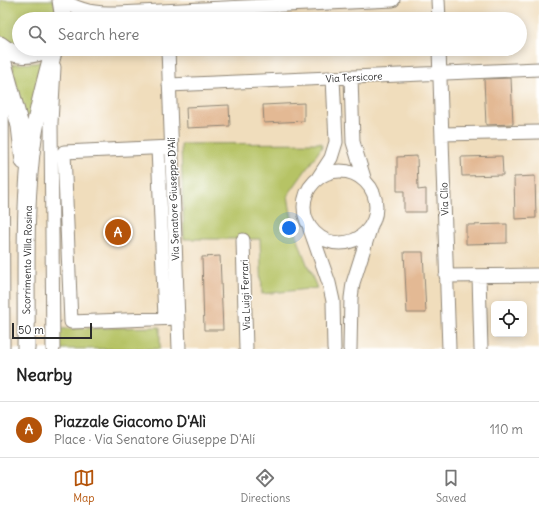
<!DOCTYPE html>
<meta charset="utf-8">
<style>
:root{--surface:#fff;--page:#f2f2f2;--text:#222;--muted:#767676;--line:#e0e0e0;--accent:#b45309}
body{margin:0;font-family:Delius,sans-serif;background:var(--page);color:var(--text)}
.controls{position:absolute;right:12px;bottom:12px;display:grid;overflow:hidden;border-radius:6px;box-shadow:0 2px 10px #0003}
.controls button{width:36px;height:36px;display:grid;place-items:center;padding:0;border:0;border-bottom:1px solid var(--line);background:var(--surface);color:var(--text);font:20px sans-serif}
.scale{position:absolute;left:12px;bottom:10px;width:80px;box-sizing:border-box;padding-left:4px;border:2px solid #2b2b2b;border-top:0;font-size:11px;line-height:14px;white-space:nowrap;color:#2b2b2b;-webkit-text-stroke:3px #fff;paint-order:stroke}
.you{position:absolute;left:289px;top:228px;width:14px;height:14px;margin:-10px;border:3px solid #fff;border-radius:50%;background:#1a73e8;box-shadow:0 0 0 6px #1a73e833}
.badge{display:grid;place-items:center;width:26px;height:26px;border-radius:50%;background:var(--accent);color:#fff;font-size:13px;font-weight:700}
.pin{position:absolute;translate:-50% -50%;border:2px solid #fff;box-shadow:0 1px 4px #0006}
.list{margin:0;padding:0;list-style:none}
h2{display:flex;justify-content:space-between;align-items:center;height:52px;margin:0;padding:0 16px;font-size:17px}
h2 small{font-size:13px;font-weight:400;color:var(--muted)}
.list li{display:grid;grid-template-columns:26px 1fr auto;gap:12px;align-items:center;box-sizing:border-box;height:56px;padding:0 16px;border-top:1px solid var(--line)}
.list b{display:block;font-size:15px;white-space:nowrap}
.list p{margin:0;font-size:13px;white-space:nowrap;color:var(--muted)}
.list em{font-size:13px;font-style:normal;color:var(--muted)}
.icon{flex:none;width:22px;height:22px;fill:none;stroke:currentColor;stroke-width:2;stroke-linecap:round;stroke-linejoin:round}
.map{position:relative;flex:none;width:539px;height:349px;overflow:hidden}
.search{position:absolute;background:var(--surface);box-shadow:0 2px 10px #0003;left:12px;right:12px;top:12px;height:44px;display:flex;align-items:center;gap:10px;box-sizing:border-box;padding:0 14px;border-radius:22px;color:var(--muted);font-size:15px}
.sheet{height:108px;background:var(--surface)}
nav{display:flex;justify-content:space-around;align-items:center;box-sizing:border-box;height:56px;border-top:1px solid var(--line);background:var(--surface);font-size:11px;color:var(--muted)}
nav a{display:grid;justify-items:center;gap:2px}
nav .on{color:var(--accent)}
.map>svg:first-child{display:block}
</style>
<div class="map">
<svg width="539" height="349" viewBox="0 0 539 349">
<rect width="100%" height="100%" fill="#fff"/>
<filter id="ink" filterUnits="userSpaceOnUse"><feTurbulence type="fractalNoise" baseFrequency=".025" numOctaves="2"/><feDisplacementMap in="SourceGraphic" scale="8" xChannelSelector="R" yChannelSelector="G"/><feConvolveMatrix kernelMatrix="1 2 1 2 8 2 1 2 1" color-interpolation-filters="sRGB"/></filter>
<filter id="wash" filterUnits="userSpaceOnUse"><feTurbulence type="fractalNoise" baseFrequency=".012" numOctaves="4" result="noise"/><feDisplacementMap in="SourceGraphic" scale="16" xChannelSelector="R" yChannelSelector="G"/><feGaussianBlur stdDeviation="0.9" result="paint"/><feColorMatrix in="noise" values="0 0 0 0 0 0 0 0 0 0 0 0 0 0 0 0 0 1.4 0 .05"/><feComposite in="paint" operator="in"/></filter>
<g filter="url(#wash)">
<rect width="100%" height="100%" fill="#f0ddbc"/>
<path fill="#b6c365" stroke="#707748" d="M 0,0 L 54,0 L 58,19 L 19,19 L 20,50 L 0,39 Z
M 45,60 L 29,130 L 13,73 L 13,64 L 36,63 Z
M 321,143 L 322,147 L 288,195 C 292,228 304,258 317,288 L 262,294 L 260,239 L 184,239 L 181,144 Z
M 160,327 L 160,349 L 54,349 L 54,329 Z"/>
<g id="blocks">
<path fill="#e3b994" d="M 511,78 L 513,124 L 486,125 L 484,79 Z
M 304,103 L 304,121 L 264,123 L 263,105 Z
M 229,105 L 230,126 L 187,128 L 186,107 Z
M 417,156 L 418,190 L 426,189 L 426,212 L 404,212 L 404,191 L 397,191 L 397,157 Z
M 502,156 L 503,175 L 462,176 L 461,157 Z
M 535,176 L 536,218 L 515,219 L 514,177 Z
M 507,224 L 507,243 L 466,244 L 466,225 Z
M 404,252 L 423,252 L 426,313 L 407,313 Z
M 220,256 L 223,330 L 204,330 L 202,257 Z"/>
</g>
</g>
<g filter="url(#ink)">
<use href="#blocks" fill-opacity="0" stroke="#8e8474" stroke-width="1"/>
<g fill="none" stroke-linecap="round" stroke-linejoin="round">
<defs>
<path id="minor" d="M 61,0 C 83,12 94,13 118,13 L 393,0
M 438,0 L 439,19
M 168,49 L 179,349
M 439,49 L 449,349
M 2,75 L 3,349
M 351,77 L 353,142 L 365,181
M 169,85 L 539,69
M 442,134 L 539,132
M 171,147 L 64,152 L 71,322 L 178,318
M 158,148 L 165,318
M304 207a36 36 0 1 1 72 0a36 36 0 1 1-72 0Z
M 318,178 L 331,158 L 336,142 L 333,78
M 310,229 L 329,283 L 333,301 L 334,349
M 243,240 L 246,349
M 446,276 L 539,275
M 479,276 L 481,349
M 53,349 L 51,123 L 54,67
M 350,349 L 351,298 L 353,283 L 371,226"/>
<path id="major" d="M 61,0 L 64,19
M 0,45 C 14,57 31,57 47,49
M 0,52 L 20,126 L 24,161
M 26,349 C 27,279 23,207 33,138 C 38,108 46,78 54,49"/>
</defs>
<use href="#minor" stroke="#8e8474" stroke-width="15"/>
<use href="#major" stroke="#8e8474" stroke-width="19"/>
<use href="#minor" stroke="#fff" stroke-width="13"/>
<use href="#major" stroke="#fff" stroke-width="17"/>
</g>
</g>
<g text-anchor="middle" stroke-width="3" stroke-linejoin="round" paint-order="stroke">
<g font-size="10" fill="#2b2b2b" stroke="#fff">
<text transform="translate(354 77) rotate(-3)" y="4">Via Tersicore</text>
<text transform="translate(173 199) rotate(-92)" y="4">Via Senatore Giuseppe D'Alí</text>
<text transform="translate(444 199) rotate(-92)" y="4">Via Clio</text>
<text transform="translate(27 260) rotate(-89)" y="4">Scorrimento Villa Rosina</text>
<text transform="translate(245 295) rotate(-92)" y="4">Via Luigi Ferrari</text>
</g>
</g>
</svg>
<div class="controls">
<button><svg class="icon" aria-label="locate" viewBox="0 0 24 24"><circle cx="12" cy="12" r="6"/><path d="M12 2v4M12 18v4M2 12h4M18 12h4"/></svg></button>
</div>
<div class="scale">50 m</div>
<div class="you"></div>
<div class="pin badge" style="left:118px;top:232px">A</div>
<div class="search"><svg class="icon" aria-label="search" viewBox="0 0 24 24"><circle cx="10" cy="10" r="6"/><path d="M15 15l6 6"/></svg>Search here</div>
</div>
<section class="sheet">
<h2>Nearby<small></small></h2>
<ul class="list">
<li><span class="badge">A</span><div><b>Piazzale Giacomo D'Alì</b><p>Place · Via Senatore Giuseppe D'Alí</p></div><em>110 m</em></li>
</ul>
</section>
<nav>
<a class="on"><svg class="icon" aria-label="map" viewBox="0 0 24 24"><path d="M3 6l6-2 6 2 6-2v14l-6 2-6-2-6 2zM9 4v14M15 6v14"/></svg>Map</a>
<a><svg class="icon" aria-label="directions" viewBox="0 0 24 24"><path d="M12 3l9 9-9 9-9-9zM9 14v-3h6M13 9l2 2-2 2"/></svg>Directions</a>
<a><svg class="icon" aria-label="saved" viewBox="0 0 24 24"><path d="M7 4h10v16l-5-4-5 4z"/></svg>Saved</a>
</nav>
